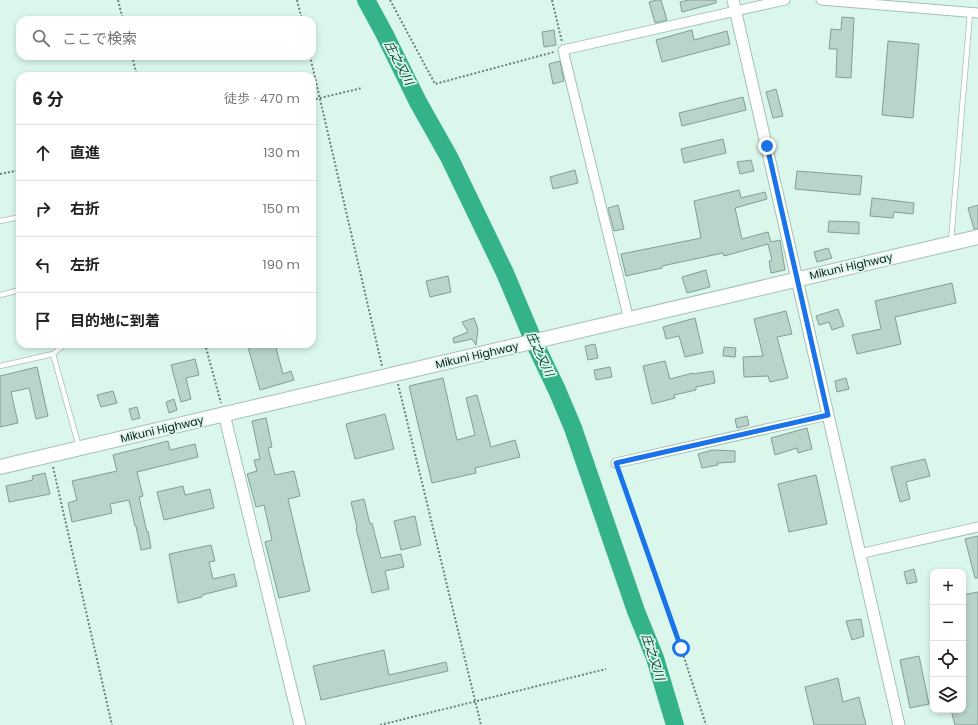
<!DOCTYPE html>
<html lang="ja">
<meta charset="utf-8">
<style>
:root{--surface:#fff;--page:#f2f2f2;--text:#222;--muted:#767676;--line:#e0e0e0}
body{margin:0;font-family:Poppins,"Noto Sans JP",sans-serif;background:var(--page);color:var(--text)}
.controls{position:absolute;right:12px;bottom:12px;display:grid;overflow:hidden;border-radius:8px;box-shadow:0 2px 6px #0003}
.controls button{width:36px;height:36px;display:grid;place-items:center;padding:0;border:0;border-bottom:1px solid var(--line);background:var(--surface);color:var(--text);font:20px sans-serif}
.stop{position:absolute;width:12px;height:12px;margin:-9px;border:3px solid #1a73e8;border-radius:50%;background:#fff}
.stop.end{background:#1a73e8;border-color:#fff;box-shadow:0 1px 4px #0008}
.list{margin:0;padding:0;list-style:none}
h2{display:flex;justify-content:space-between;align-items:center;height:52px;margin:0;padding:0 16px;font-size:17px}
h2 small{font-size:13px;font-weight:400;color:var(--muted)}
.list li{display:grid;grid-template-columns:26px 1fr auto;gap:12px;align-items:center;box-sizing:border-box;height:56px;padding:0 16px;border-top:1px solid var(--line)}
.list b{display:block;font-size:15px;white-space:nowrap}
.list em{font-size:13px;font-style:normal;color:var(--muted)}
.icon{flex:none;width:22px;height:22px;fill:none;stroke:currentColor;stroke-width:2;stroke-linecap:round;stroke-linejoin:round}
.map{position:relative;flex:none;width:978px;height:725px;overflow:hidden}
.search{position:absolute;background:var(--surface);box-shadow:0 2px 6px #0003;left:16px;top:16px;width:300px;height:44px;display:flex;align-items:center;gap:10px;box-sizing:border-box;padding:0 14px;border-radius:12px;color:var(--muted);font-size:15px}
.panel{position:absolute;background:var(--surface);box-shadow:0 2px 6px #0003;left:16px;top:72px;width:300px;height:276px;border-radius:12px}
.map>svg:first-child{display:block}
</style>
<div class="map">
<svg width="978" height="725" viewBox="0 0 978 725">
<rect width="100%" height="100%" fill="#dbf7eb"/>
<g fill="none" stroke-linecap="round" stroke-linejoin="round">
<path stroke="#34b38b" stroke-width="18" d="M 366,0 L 384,33 L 418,102 L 449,157 L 505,273 L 534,342 L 557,390 L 573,428 L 636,611 L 655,658 L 675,725"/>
</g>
<path fill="#b9d5c9" stroke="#839d92" d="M 657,0 L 661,0 L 667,20 L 655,23 L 649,2 Z
M 689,0 L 716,0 L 716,3 L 682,12 L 680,2 Z
M 842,17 L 854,18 L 851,78 L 836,77 L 837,49 L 829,49 L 831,29 L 841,30 Z
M 554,30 L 556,45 L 544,47 L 542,32 Z
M 692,30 L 694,40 L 727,31 L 730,44 L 662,62 L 656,40 Z
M 888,41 L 919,44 L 913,118 L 882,115 Z
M 560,61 L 564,81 L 553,84 L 549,64 Z
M 776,89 L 783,116 L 773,118 L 766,92 Z
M 743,97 L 746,110 L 682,126 L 679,113 Z
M 723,139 L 726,153 L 684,163 L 681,149 Z
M 751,160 L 754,171 L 740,174 L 737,162 Z
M 575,170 L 578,183 L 553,189 L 550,177 Z
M 797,171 L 862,176 L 860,195 L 795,189 Z
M 739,190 L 741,198 L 765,192 L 767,199 L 735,208 L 742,239 L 768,232 L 771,242 L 780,240 L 785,270 L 771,273 L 769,261 L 772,260 L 768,244 L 724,256 L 723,253 L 662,266 L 662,268 L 626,276 L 621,254 L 701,238 L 694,201 Z
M 872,198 L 914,203 L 913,214 L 894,212 L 893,218 L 870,216 Z
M 618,205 L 624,229 L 614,231 L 608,208 Z
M 978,205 L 978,229 L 974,229 L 968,208 Z
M 829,221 L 859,222 L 859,234 L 828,232 Z
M 828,248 L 832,258 L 817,262 L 814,252 Z
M 706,270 L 710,287 L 687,293 L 682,277 Z
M 448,276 L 451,292 L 430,297 L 426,281 Z
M 952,283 L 956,303 L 895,317 L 901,344 L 857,354 L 852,335 L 881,329 L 875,301 Z
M 838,309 L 844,326 L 832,330 L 829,322 L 819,325 L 816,316 Z
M 786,311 L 792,334 L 777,337 L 788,378 L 770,382 L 768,376 L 744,377 L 743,357 L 763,356 L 754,319 Z
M 474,318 L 478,329 L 476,345 L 472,339 L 454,343 L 453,338 L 468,332 L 462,322 Z
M 695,318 L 703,353 L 685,357 L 679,336 L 666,339 L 663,327 Z
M 257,344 L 275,344 L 283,374 L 291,371 L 294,380 L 260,390 L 248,347 Z
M 595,344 L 598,358 L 588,360 L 585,346 Z
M 724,347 L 736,348 L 735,357 L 723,356 Z
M 195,359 L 199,375 L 186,378 L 191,399 L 181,402 L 171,365 Z
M 665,361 L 670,379 L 693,373 L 693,374 L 713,371 L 715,383 L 696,387 L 696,390 L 674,395 L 675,398 L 652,404 L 643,366 Z
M 37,367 L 48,416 L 36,419 L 29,388 L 11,392 L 18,423 L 0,427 L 0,376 Z
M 610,367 L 612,377 L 596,380 L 594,370 Z
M 443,378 L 457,440 L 475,435 L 466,398 L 477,395 L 491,447 L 515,440 L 520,457 L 475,468 L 476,473 L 432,483 L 409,386 Z
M 846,378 L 849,389 L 837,392 L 835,381 Z
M 113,391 L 117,403 L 101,407 L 97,395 Z
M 174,399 L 177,410 L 169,413 L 166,402 Z
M 137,407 L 140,418 L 132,420 L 129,409 Z
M 385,414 L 394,449 L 355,459 L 346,424 Z
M 747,416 L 749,425 L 737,428 L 735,419 Z
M 266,418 L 272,447 L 268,448 L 275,475 L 294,471 L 300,496 L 288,499 L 310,591 L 279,598 L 265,542 L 272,540 L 264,505 L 256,507 L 247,474 L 257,471 L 254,460 L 260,459 L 252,421 Z
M 807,428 L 812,449 L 798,453 L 797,448 L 775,455 L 771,438 Z
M 168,441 L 170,450 L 195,444 L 198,457 L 137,472 L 143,496 L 139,497 L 147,532 L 148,531 L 151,548 L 141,550 L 136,526 L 135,526 L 129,500 L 110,504 L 112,513 L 72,522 L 68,503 L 77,500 L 72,481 L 117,471 L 113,455 Z
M 713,450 L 735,451 L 735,462 L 717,463 L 718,465 L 702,468 L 698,454 Z
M 925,459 L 930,476 L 906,482 L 910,499 L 900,502 L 891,467 Z
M 45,473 L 50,494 L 9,502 L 6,486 L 33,480 L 32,476 Z
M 816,475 L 827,524 L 789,532 L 778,484 Z
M 183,486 L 185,495 L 210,489 L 214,508 L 164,520 L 157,492 Z
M 364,499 L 370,524 L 372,523 L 381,558 L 401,554 L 404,567 L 385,571 L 389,589 L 372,593 L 356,528 L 357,527 L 351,502 Z
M 415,516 L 421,545 L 401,550 L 394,521 Z
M 978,536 L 978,578 L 975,578 L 965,539 Z
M 211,545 L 215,561 L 209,562 L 213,579 L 234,574 L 237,586 L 202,595 L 202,597 L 178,603 L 169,554 Z
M 914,569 L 917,582 L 907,584 L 904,572 Z
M 978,592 L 978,725 L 955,725 L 951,710 L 963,710 L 963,595 Z
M 861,619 L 864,636 L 852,640 L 846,621 Z
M 384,650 L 389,675 L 446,662 L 448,671 L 321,700 L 313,666 Z
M 919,656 L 929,704 L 910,708 L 900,660 Z
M 838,678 L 843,702 L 859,697 L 866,725 L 814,725 L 805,687 Z"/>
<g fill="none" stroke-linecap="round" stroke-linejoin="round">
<defs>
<path id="service" d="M 0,221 L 20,217
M 951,241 L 970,13
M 0,295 L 20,290
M 53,354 L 79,447
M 0,366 L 53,354 L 65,344"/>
<path id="minor" d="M 821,0 L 978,13
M 629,320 L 563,50 L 785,0
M 616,463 L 828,415
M 859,554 L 978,527"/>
<path id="tertiary" d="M 733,0 L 899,725
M 224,414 L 300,725"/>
<path id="trunk" d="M 0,467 L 978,237"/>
</defs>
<use href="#service" stroke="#a5c0b4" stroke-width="6"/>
<use href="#minor" stroke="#a5c0b4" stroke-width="11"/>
<use href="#tertiary" stroke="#a5c0b4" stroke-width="13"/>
<use href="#trunk" stroke="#a5c0b4" stroke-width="16"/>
<path stroke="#6e8078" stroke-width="2" stroke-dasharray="2 2" stroke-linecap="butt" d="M 118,0 L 123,20
M 297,0 L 302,20
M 390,0 L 435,84 L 554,52
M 552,0 L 562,42
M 132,56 L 137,76
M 310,56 L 382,366
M 312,100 L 362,88
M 0,174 L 20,170
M 205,344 L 221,403
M 398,384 L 481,725
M 53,467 L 112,725
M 619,471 L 681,648 L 706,725
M 380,725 L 606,669"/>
<use href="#service" stroke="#fff" stroke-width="4.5"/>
<use href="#minor" stroke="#fff" stroke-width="9"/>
<use href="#tertiary" stroke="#fff" stroke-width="11"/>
<use href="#trunk" stroke="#fff" stroke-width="14"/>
</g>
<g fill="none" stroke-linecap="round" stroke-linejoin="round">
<path stroke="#1a73e8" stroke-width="5" d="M 681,648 L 616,463 L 828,415 L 767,146"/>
</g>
<g text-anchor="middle" stroke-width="3.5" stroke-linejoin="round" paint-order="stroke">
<g font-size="11" fill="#101a16" stroke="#dbf7eb">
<text transform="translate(851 266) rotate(-13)" y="4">Mikuni Highway</text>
<text transform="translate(477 355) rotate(-13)" y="4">Mikuni Highway</text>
<text transform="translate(162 429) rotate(-13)" y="4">Mikuni Highway</text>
</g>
<g font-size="12" font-style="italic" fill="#0c4131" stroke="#dbf7eb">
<text transform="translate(399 63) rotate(62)" y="4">庄之又川</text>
<text transform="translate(540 354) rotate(65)" y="4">庄之又川</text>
<text transform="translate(653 657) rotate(72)" y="4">庄之又川</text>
</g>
</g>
</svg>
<div class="controls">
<button>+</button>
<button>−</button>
<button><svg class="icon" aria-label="locate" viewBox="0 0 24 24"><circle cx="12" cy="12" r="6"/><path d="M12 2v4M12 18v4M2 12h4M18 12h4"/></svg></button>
<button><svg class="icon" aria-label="layers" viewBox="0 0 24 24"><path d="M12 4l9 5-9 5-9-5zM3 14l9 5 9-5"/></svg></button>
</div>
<div class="stop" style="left:681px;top:648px"></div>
<div class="stop end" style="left:767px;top:146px"></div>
<div class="search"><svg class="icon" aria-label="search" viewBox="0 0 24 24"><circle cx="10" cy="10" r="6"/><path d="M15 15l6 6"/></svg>ここで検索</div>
<section class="panel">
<h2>6 分<small>徒歩 · 470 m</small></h2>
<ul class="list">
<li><svg class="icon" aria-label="ahead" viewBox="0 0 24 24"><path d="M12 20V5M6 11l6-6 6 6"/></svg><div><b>直進</b></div><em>130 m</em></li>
<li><svg class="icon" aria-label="right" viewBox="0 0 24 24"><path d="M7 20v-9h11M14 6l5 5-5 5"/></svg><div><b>右折</b></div><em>150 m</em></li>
<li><svg class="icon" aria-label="left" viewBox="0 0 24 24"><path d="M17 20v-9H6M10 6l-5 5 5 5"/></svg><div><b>左折</b></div><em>190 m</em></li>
<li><svg class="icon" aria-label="arrive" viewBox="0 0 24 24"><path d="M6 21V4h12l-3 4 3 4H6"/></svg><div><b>目的地に到着</b></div></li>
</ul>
</section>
</div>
